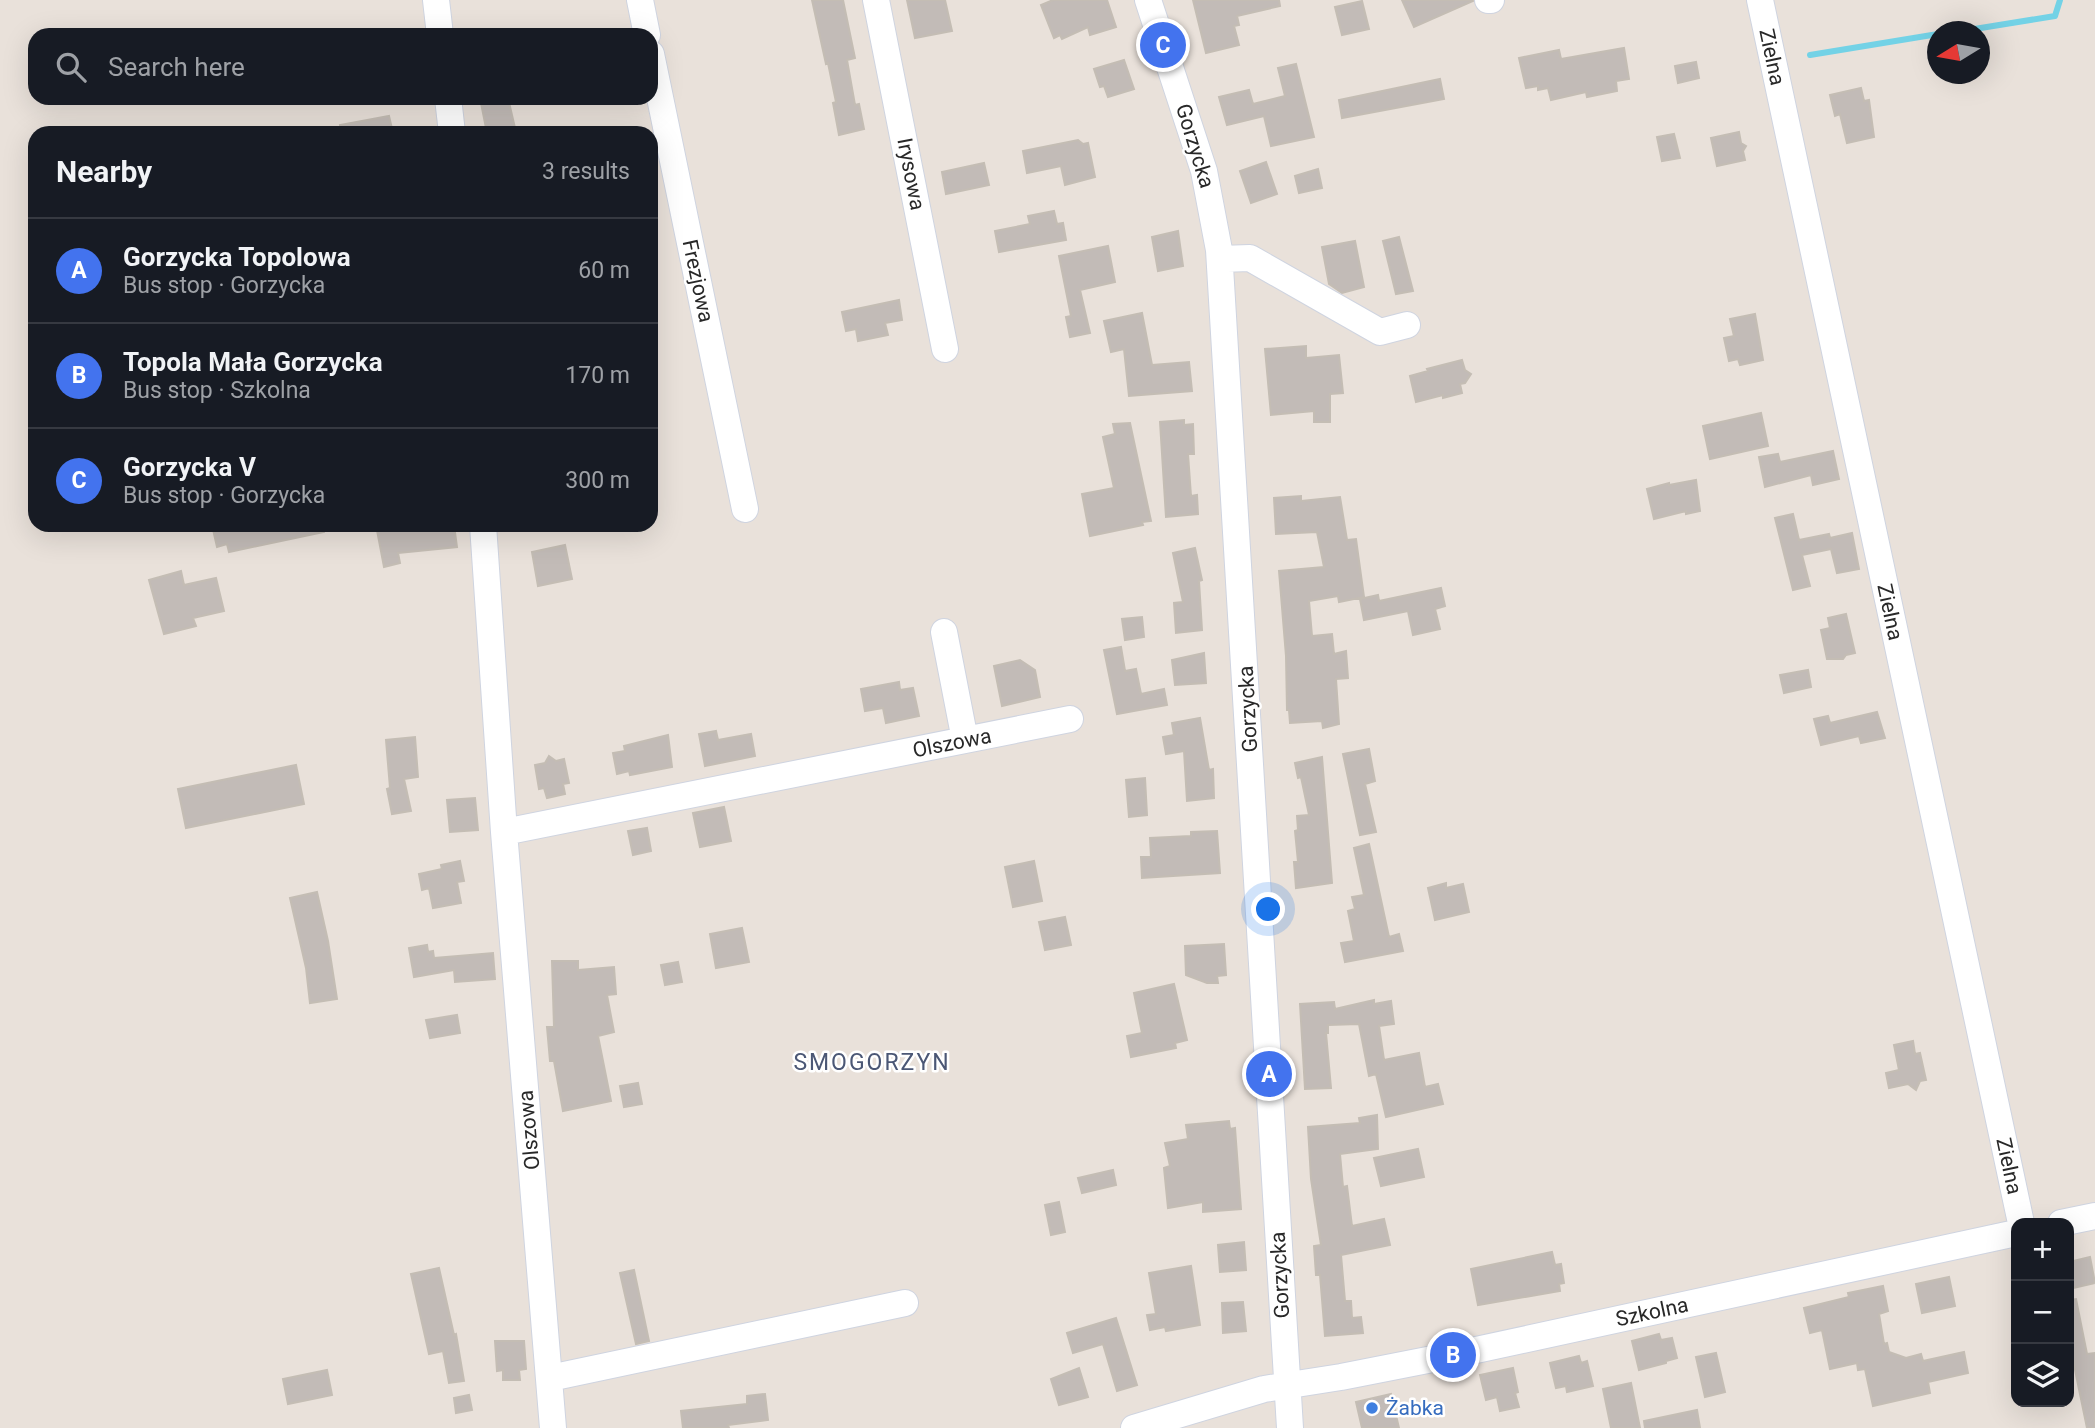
<!DOCTYPE html>
<meta charset="utf-8">
<style>
:root{--surface:#171b24;--page:#20242c;--text:#f1f3f6;--muted:#9ea1a6;--line:#363941;--accent:#4373ee}
body{margin:0;font-family:Roboto,sans-serif;background:var(--page);color:var(--text)}
.controls{position:absolute;right:21px;bottom:21px;display:grid;overflow:hidden;border-radius:14px;box-shadow:0 7px 28px #0002}
.controls button{width:63px;height:63px;display:grid;place-items:center;padding:0;border:0;border-bottom:2px solid var(--line);background:var(--surface);color:var(--text);font:35px sans-serif}
.compass{position:absolute;left:1927px;top:21px;width:63px;height:63px;border-radius:50%;background:var(--surface);box-shadow:0 7px 28px #0002;rotate:259deg}
.you{position:absolute;left:1269px;top:910px;width:24px;height:24px;margin:-18px;border:5px solid #fff;border-radius:50%;background:#1a73e8;box-shadow:0 0 0 10px #1a73e833}
.badge{display:grid;place-items:center;width:46px;height:46px;border-radius:50%;background:var(--accent);color:#fff;font-size:23px;font-weight:700}
.pin{position:absolute;translate:-50% -50%;border:4px solid #fff;box-shadow:0 2px 7px #0006}
.list{margin:0;padding:0;list-style:none}
h2{display:flex;justify-content:space-between;align-items:center;height:91px;margin:0;padding:0 28px;font-size:30px}
h2 small{font-size:23px;font-weight:400;color:var(--muted)}
.list li{display:grid;grid-template-columns:46px 1fr auto;gap:21px;align-items:center;box-sizing:border-box;height:105px;padding:0 28px;border-top:2px solid var(--line)}
.list b{display:block;font-size:26px;white-space:nowrap}
.list p{margin:0;font-size:23px;white-space:nowrap;color:var(--muted)}
.list em{font-size:23px;font-style:normal;color:var(--muted)}
.icon{flex:none;width:38px;height:38px;fill:none;stroke:currentColor;stroke-width:2;stroke-linecap:round;stroke-linejoin:round}
.map{position:relative;flex:none;width:2095px;height:1428px;overflow:hidden}
.search{position:absolute;background:var(--surface);box-shadow:0 7px 28px #0002;left:28px;top:28px;width:630px;height:77px;display:flex;align-items:center;gap:18px;box-sizing:border-box;padding:0 24px;border-radius:21px;color:var(--muted);font-size:26px}
.panel{position:absolute;background:var(--surface);box-shadow:0 7px 28px #0002;left:28px;top:126px;width:630px;height:406px;border-radius:21px}
.map>svg:first-child{display:block}
</style>
<div class="map">
<svg width="2095" height="1428" viewBox="0 0 2095 1428">
<rect width="100%" height="100%" fill="#e9e1da"/>
<g fill="none" stroke-linecap="round" stroke-linejoin="round">
<path stroke="#73d2e6" stroke-width="6" d="M 1956,32 L 2055,16 L 2060,0
M 1810,55 L 1938,34"/>
</g>
<path fill="#c2bbb7" stroke="#c4bdb4" stroke-width="2" d="M 812,0 L 843,0 L 855,58 L 847,60 L 855,105 L 859,104 L 864,129 L 839,135 L 833,103 L 836,102 L 828,63 L 826,64 Z
M 907,0 L 945,0 L 952,31 L 915,38 Z
M 1053,0 L 1107,0 L 1116,27 L 1090,35 L 1088,27 L 1062,39 L 1060,35 L 1054,38 L 1041,5 Z
M 1193,0 L 1279,0 L 1280,6 L 1237,16 L 1239,25 L 1234,26 L 1239,45 L 1206,53 Z
M 1402,0 L 1472,0 L 1473,1 L 1414,27 Z
M 1362,1 L 1369,29 L 1342,35 L 1335,7 Z
M 1624,48 L 1629,79 L 1616,81 L 1617,91 L 1587,97 L 1586,92 L 1551,100 L 1548,88 L 1538,90 L 1538,86 L 1526,88 L 1519,58 L 1559,50 L 1561,59 Z
M 1124,60 L 1134,89 L 1108,97 L 1104,86 L 1100,87 L 1094,69 Z
M 1696,62 L 1699,78 L 1678,83 L 1675,66 Z
M 1296,64 L 1314,137 L 1271,146 L 1264,116 L 1227,125 L 1219,97 L 1249,90 L 1253,104 L 1285,96 L 1278,68 Z
M 1440,79 L 1444,99 L 1342,118 L 1339,100 Z
M 1861,88 L 1864,101 L 1869,100 L 1874,137 L 1847,143 L 1840,114 L 1835,116 L 1830,95 Z
M 480,98 L 508,98 L 515,128 L 487,133 Z
M 389,116 L 393,133 L 341,133 L 340,125 Z
M 1739,132 L 1741,143 L 1746,146 L 1743,151 L 1745,160 L 1717,166 L 1711,138 Z
M 1674,134 L 1680,158 L 1662,161 L 1657,137 Z
M 1078,140 L 1083,144 L 1088,143 L 1095,177 L 1065,185 L 1061,166 L 1027,173 L 1023,151 Z
M 1266,162 L 1277,194 L 1251,203 L 1240,171 Z
M 984,163 L 989,185 L 946,194 L 942,172 Z
M 1318,169 L 1322,188 L 1299,193 L 1295,176 Z
M 1054,211 L 1057,224 L 1063,223 L 1066,240 L 999,252 L 995,231 L 1030,224 L 1028,216 Z
M 1178,231 L 1183,266 L 1158,271 L 1152,237 Z
M 1399,237 L 1413,291 L 1396,294 L 1383,241 Z
M 1355,241 L 1364,287 L 1342,293 L 1329,284 L 1322,247 Z
M 1108,246 L 1115,282 L 1080,290 L 1090,333 L 1070,337 L 1066,317 L 1071,316 L 1059,256 Z
M 899,300 L 902,320 L 885,323 L 888,335 L 858,341 L 856,329 L 846,331 L 842,312 Z
M 1142,313 L 1152,365 L 1189,362 L 1192,391 L 1129,396 L 1124,349 L 1111,352 L 1104,321 Z
M 1755,314 L 1763,360 L 1740,365 L 1738,359 L 1729,361 L 1724,338 L 1734,336 L 1730,319 Z
M 1306,346 L 1306,358 L 1339,355 L 1343,393 L 1330,394 L 1330,422 L 1314,422 L 1314,411 L 1271,415 L 1265,349 Z
M 1462,360 L 1465,370 L 1471,374 L 1465,383 L 1460,384 L 1462,393 L 1443,398 L 1443,395 L 1416,402 L 1410,376 L 1428,371 L 1427,369 Z
M 1761,413 L 1768,446 L 1710,459 L 1703,426 Z
M 1184,420 L 1184,425 L 1193,424 L 1194,454 L 1188,454 L 1191,496 L 1197,495 L 1198,514 L 1166,517 L 1160,422 Z
M 1130,423 L 1151,521 L 1142,522 L 1143,525 L 1090,536 L 1082,494 L 1114,488 L 1103,437 L 1115,434 L 1113,424 Z
M 1833,451 L 1839,479 L 1813,485 L 1811,475 L 1765,487 L 1759,457 L 1778,454 L 1780,462 Z
M 1696,480 L 1700,511 L 1686,514 L 1686,511 L 1654,519 L 1647,489 L 1669,483 L 1669,485 Z
M 1301,496 L 1301,501 L 1340,497 L 1347,540 L 1356,539 L 1364,597 L 1339,602 L 1338,596 L 1309,601 L 1312,636 L 1332,634 L 1334,654 L 1346,651 L 1348,678 L 1336,679 L 1339,724 L 1323,728 L 1322,721 L 1290,723 L 1289,710 L 1287,710 L 1286,656 L 1279,571 L 1324,567 L 1317,532 L 1276,534 L 1274,498 Z
M 1793,514 L 1799,540 L 1829,534 L 1830,538 L 1852,533 L 1859,569 L 1837,573 L 1831,549 L 1802,555 L 1810,586 L 1793,590 L 1775,518 Z
M 212,525 L 324,525 L 324,532 L 229,552 L 227,544 L 217,547 Z
M 376,525 L 454,525 L 457,547 L 398,553 L 400,563 L 384,567 Z
M 565,545 L 572,579 L 538,586 L 532,552 Z
M 1195,548 L 1202,580 L 1199,581 L 1202,630 L 1176,633 L 1174,603 L 1183,602 L 1173,553 Z
M 181,571 L 184,585 L 216,578 L 224,611 L 193,618 L 196,626 L 164,634 L 149,580 Z
M 1441,588 L 1445,606 L 1435,609 L 1440,629 L 1413,635 L 1408,611 L 1364,620 L 1360,599 L 1378,595 L 1379,601 Z
M 1846,614 L 1855,653 L 1846,655 L 1843,659 L 1827,659 L 1821,630 L 1830,628 L 1828,618 Z
M 1142,617 L 1144,637 L 1125,640 L 1122,619 Z
M 1121,647 L 1125,671 L 1136,669 L 1141,694 L 1164,689 L 1167,705 L 1117,714 L 1104,650 Z
M 1204,653 L 1206,683 L 1175,685 L 1172,660 Z
M 1020,660 L 1035,670 L 1040,697 L 1002,706 L 994,666 Z
M 1808,670 L 1811,687 L 1784,693 L 1780,675 Z
M 899,682 L 900,690 L 913,688 L 919,716 L 886,723 L 883,708 L 865,711 L 861,689 Z
M 1877,712 L 1885,738 L 1861,743 L 1859,736 L 1821,745 L 1814,719 L 1828,716 L 1830,723 Z
M 1200,718 L 1209,770 L 1213,769 L 1214,798 L 1187,801 L 1184,751 L 1166,754 L 1163,737 L 1174,735 L 1172,723 Z
M 716,731 L 718,740 L 751,734 L 755,756 L 705,766 L 699,734 Z
M 668,735 L 672,767 L 630,775 L 629,771 L 617,774 L 613,753 L 625,751 L 624,746 Z
M 415,737 L 418,777 L 404,779 L 411,811 L 392,814 L 387,789 L 390,788 L 386,740 Z
M 1369,749 L 1375,781 L 1365,784 L 1376,832 L 1360,835 L 1343,754 Z
M 549,756 L 556,761 L 564,759 L 569,783 L 563,784 L 565,794 L 547,798 L 544,788 L 539,789 L 535,765 L 545,763 Z
M 1322,757 L 1332,883 L 1296,888 L 1294,862 L 1298,862 L 1295,831 L 1298,830 L 1297,816 L 1309,815 L 1301,777 L 1298,778 L 1295,763 Z
M 296,765 L 304,804 L 186,828 L 178,789 Z
M 1145,778 L 1147,815 L 1129,817 L 1126,780 Z
M 475,798 L 478,830 L 450,832 L 447,800 Z
M 724,807 L 731,841 L 700,847 L 693,813 Z
M 647,828 L 651,851 L 633,855 L 628,831 Z
M 1217,831 L 1220,873 L 1142,878 L 1141,857 L 1151,857 L 1150,838 L 1191,836 L 1191,832 Z
M 1369,844 L 1389,937 L 1399,934 L 1403,951 L 1345,962 L 1341,943 L 1354,941 L 1348,911 L 1355,909 L 1352,897 L 1364,895 L 1354,848 Z
M 460,861 L 464,881 L 457,882 L 461,903 L 433,908 L 429,888 L 422,890 L 419,874 L 442,869 L 441,865 Z
M 1034,861 L 1042,901 L 1013,907 L 1005,867 Z
M 1446,883 L 1446,888 L 1463,884 L 1469,912 L 1435,920 L 1428,888 Z
M 317,892 L 328,941 L 337,999 L 310,1003 L 306,968 L 290,898 Z
M 1065,917 L 1071,945 L 1045,950 L 1039,922 Z
M 742,928 L 749,962 L 716,968 L 710,934 Z
M 1224,944 L 1226,975 L 1217,976 L 1218,983 L 1207,983 L 1186,975 L 1185,946 Z
M 427,945 L 428,952 L 433,951 L 434,958 L 493,953 L 495,979 L 455,982 L 454,970 L 414,977 L 409,948 Z
M 552,961 L 578,961 L 578,970 L 614,967 L 616,994 L 607,995 L 614,1032 L 598,1036 L 611,1101 L 563,1111 L 554,1061 L 550,1061 L 547,1027 L 554,1027 Z
M 678,962 L 682,982 L 665,985 L 661,965 Z
M 1174,984 L 1187,1040 L 1175,1043 L 1176,1048 L 1131,1057 L 1127,1036 L 1142,1033 L 1134,993 Z
M 1374,1000 L 1374,1004 L 1391,1001 L 1394,1024 L 1379,1026 L 1384,1060 L 1419,1053 L 1425,1087 L 1438,1084 L 1443,1104 L 1386,1117 L 1376,1074 L 1369,1076 L 1359,1024 L 1328,1025 L 1328,1033 L 1326,1033 L 1331,1088 L 1305,1089 L 1300,1004 L 1334,1002 L 1335,1009 Z
M 457,1015 L 460,1033 L 430,1038 L 426,1020 Z
M 1913,1041 L 1915,1054 L 1920,1053 L 1926,1080 L 1920,1081 L 1916,1090 L 1908,1084 L 1889,1088 L 1886,1073 L 1899,1070 L 1894,1045 Z
M 638,1083 L 642,1104 L 624,1107 L 620,1086 Z
M 1377,1115 L 1378,1149 L 1340,1154 L 1343,1187 L 1347,1186 L 1352,1226 L 1384,1219 L 1390,1245 L 1341,1255 L 1345,1301 L 1351,1301 L 1352,1318 L 1361,1317 L 1363,1333 L 1325,1336 L 1320,1275 L 1316,1275 L 1314,1246 L 1321,1245 L 1311,1179 L 1308,1127 L 1360,1123 L 1359,1118 Z
M 1229,1121 L 1230,1129 L 1235,1128 L 1241,1209 L 1203,1212 L 1203,1202 L 1168,1208 L 1164,1168 L 1170,1166 L 1165,1143 L 1188,1139 L 1186,1125 Z
M 1418,1149 L 1424,1177 L 1381,1186 L 1374,1158 Z
M 1113,1170 L 1116,1185 L 1082,1193 L 1078,1178 Z
M 1059,1202 L 1065,1232 L 1051,1235 L 1045,1205 Z
M 1244,1242 L 1246,1270 L 1220,1272 L 1218,1245 Z
M 1552,1252 L 1555,1265 L 1561,1264 L 1564,1283 L 1559,1284 L 1560,1291 L 1478,1305 L 1471,1269 Z
M 2090,1257 L 2095,1283 L 2069,1289 L 2069,1262 Z
M 1191,1266 L 1200,1325 L 1166,1331 L 1165,1327 L 1150,1330 L 1147,1315 L 1156,1314 L 1149,1273 Z
M 439,1268 L 454,1335 L 456,1334 L 464,1381 L 449,1383 L 443,1351 L 429,1354 L 411,1274 Z
M 634,1270 L 649,1341 L 636,1344 L 620,1273 Z
M 1949,1277 L 1955,1306 L 1922,1313 L 1916,1284 Z
M 1883,1286 L 1888,1311 L 1879,1314 L 1884,1344 L 1887,1343 L 1889,1352 L 1906,1358 L 1921,1354 L 1923,1361 L 1964,1352 L 1968,1373 L 1928,1382 L 1930,1393 L 1873,1406 L 1865,1369 L 1858,1370 L 1857,1363 L 1830,1369 L 1822,1330 L 1810,1333 L 1804,1308 L 1849,1297 L 1848,1293 Z
M 2076,1299 L 2087,1354 L 2095,1353 L 2095,1428 L 2087,1428 L 2069,1341 L 2069,1300 Z
M 1243,1302 L 1246,1331 L 1223,1333 L 1222,1303 Z
M 1116,1318 L 1137,1385 L 1117,1391 L 1103,1344 L 1073,1353 L 1067,1333 Z
M 1659,1334 L 1661,1340 L 1672,1338 L 1677,1358 L 1666,1361 L 1666,1363 L 1639,1370 L 1632,1341 Z
M 495,1341 L 524,1341 L 526,1369 L 519,1370 L 520,1380 L 503,1380 L 503,1370 L 497,1371 Z
M 1716,1353 L 1725,1392 L 1705,1397 L 1696,1357 Z
M 1579,1356 L 1581,1363 L 1587,1361 L 1593,1386 L 1567,1392 L 1566,1386 L 1556,1388 L 1550,1363 Z
M 1079,1368 L 1088,1397 L 1059,1405 L 1051,1379 Z
M 1513,1368 L 1518,1392 L 1515,1393 L 1519,1407 L 1500,1411 L 1497,1397 L 1486,1400 L 1480,1375 Z
M 327,1370 L 332,1395 L 288,1404 L 283,1379 Z
M 1631,1383 L 1640,1428 L 1611,1428 L 1603,1389 Z
M 765,1394 L 768,1420 L 728,1425 L 729,1428 L 683,1428 L 681,1411 L 747,1404 L 747,1396 Z
M 1391,1394 L 1399,1428 L 1362,1428 L 1356,1402 Z
M 469,1395 L 472,1410 L 456,1413 L 454,1398 Z
M 1697,1410 L 1700,1428 L 1645,1428 L 1644,1421 Z"/>
<g fill="none" stroke-linecap="round" stroke-linejoin="round">
<defs>
<path id="minor" d="M 436,0 L 440,35
M 640,0 L 647,35
M 876,0 L 945,349
M 1148,0 L 1204,171 L 1219,250 L 1290,1428
M 1488,0 L 1491,0
M 1760,0 L 2021,1223
M 651,54 L 745,509
M 448,98 L 452,133
M 1220,259 L 1250,258 L 1380,332 L 1407,325
M 483,525 L 504,832 L 553,1428
M 944,632 L 965,740
M 504,832 L 1070,719
M 2061,1223 L 2095,1216
M 550,1378 L 905,1303
M 1134,1428 L 1264,1389 L 1341,1377 L 1453,1355 L 2016,1233"/>
</defs>
<use href="#minor" stroke="#cfd4e0" stroke-width="28"/>
<use href="#minor" stroke="#fff" stroke-width="26"/>
</g>
<circle fill="#3f7fe0" stroke="#fff" stroke-width="2.5" cx="1372" cy="1408" r="7"/>
<g text-anchor="middle" stroke-width="5" stroke-linejoin="round" paint-order="stroke">
<g font-size="21" fill="#282828" stroke="#fff">
<text transform="translate(1772 57) rotate(78)" y="7">Zielna</text>
<text transform="translate(1195 146) rotate(73)" y="7">Gorzycka</text>
<text transform="translate(911 174) rotate(79)" y="7">Irysowa</text>
<text transform="translate(698 281) rotate(78)" y="7">Frezjowa</text>
<text transform="translate(1890 612) rotate(78)" y="7">Zielna</text>
<text transform="translate(1248 709) rotate(-93)" y="7">Gorzycka</text>
<text transform="translate(952 743) rotate(-11)" y="7">Olszowa</text>
<text transform="translate(529 1130) rotate(-95)" y="7">Olszowa</text>
<text transform="translate(2009 1166) rotate(78)" y="7">Zielna</text>
<text transform="translate(1280 1275) rotate(-93)" y="7">Gorzycka</text>
<text transform="translate(1652 1312) rotate(-12)" y="7">Szkolna</text>
</g>
<g font-size="21" fill="#366cbe" stroke="#fff" text-anchor="start">
<text x="1386" y="1415">Żabka</text>
</g>
<g font-size="23" letter-spacing="2" fill="#4b5775" stroke="#fff">
<text x="872" y="1070">SMOGORZYN</text>
</g>
</g>
</svg>
<div class="controls">
<button>+</button>
<button>−</button>
<button><svg class="icon" aria-label="layers" viewBox="0 0 24 24"><path d="M12 4l9 5-9 5-9-5zM3 14l9 5 9-5"/></svg></button>
</div>
<svg class="compass" viewBox="-18 -18 36 36"><path d="M0-13l5 13h-10z" fill="#e53935"/><path d="M0 13l5-13h-10z" fill="#9ea1a6"/></svg>
<div class="you"></div>
<div class="pin badge" style="left:1269px;top:1074px">A</div>
<div class="pin badge" style="left:1453px;top:1355px">B</div>
<div class="pin badge" style="left:1163px;top:45px">C</div>
<div class="search"><svg class="icon" aria-label="search" viewBox="0 0 24 24"><circle cx="10" cy="10" r="6"/><path d="M15 15l6 6"/></svg>Search here</div>
<section class="panel">
<h2>Nearby<small>3 results</small></h2>
<ul class="list">
<li><span class="badge">A</span><div><b>Gorzycka Topolowa</b><p>Bus stop · Gorzycka</p></div><em>60 m</em></li>
<li><span class="badge">B</span><div><b>Topola Mała Gorzycka</b><p>Bus stop · Szkolna</p></div><em>170 m</em></li>
<li><span class="badge">C</span><div><b>Gorzycka V</b><p>Bus stop · Gorzycka</p></div><em>300 m</em></li>
</ul>
</section>
</div>
